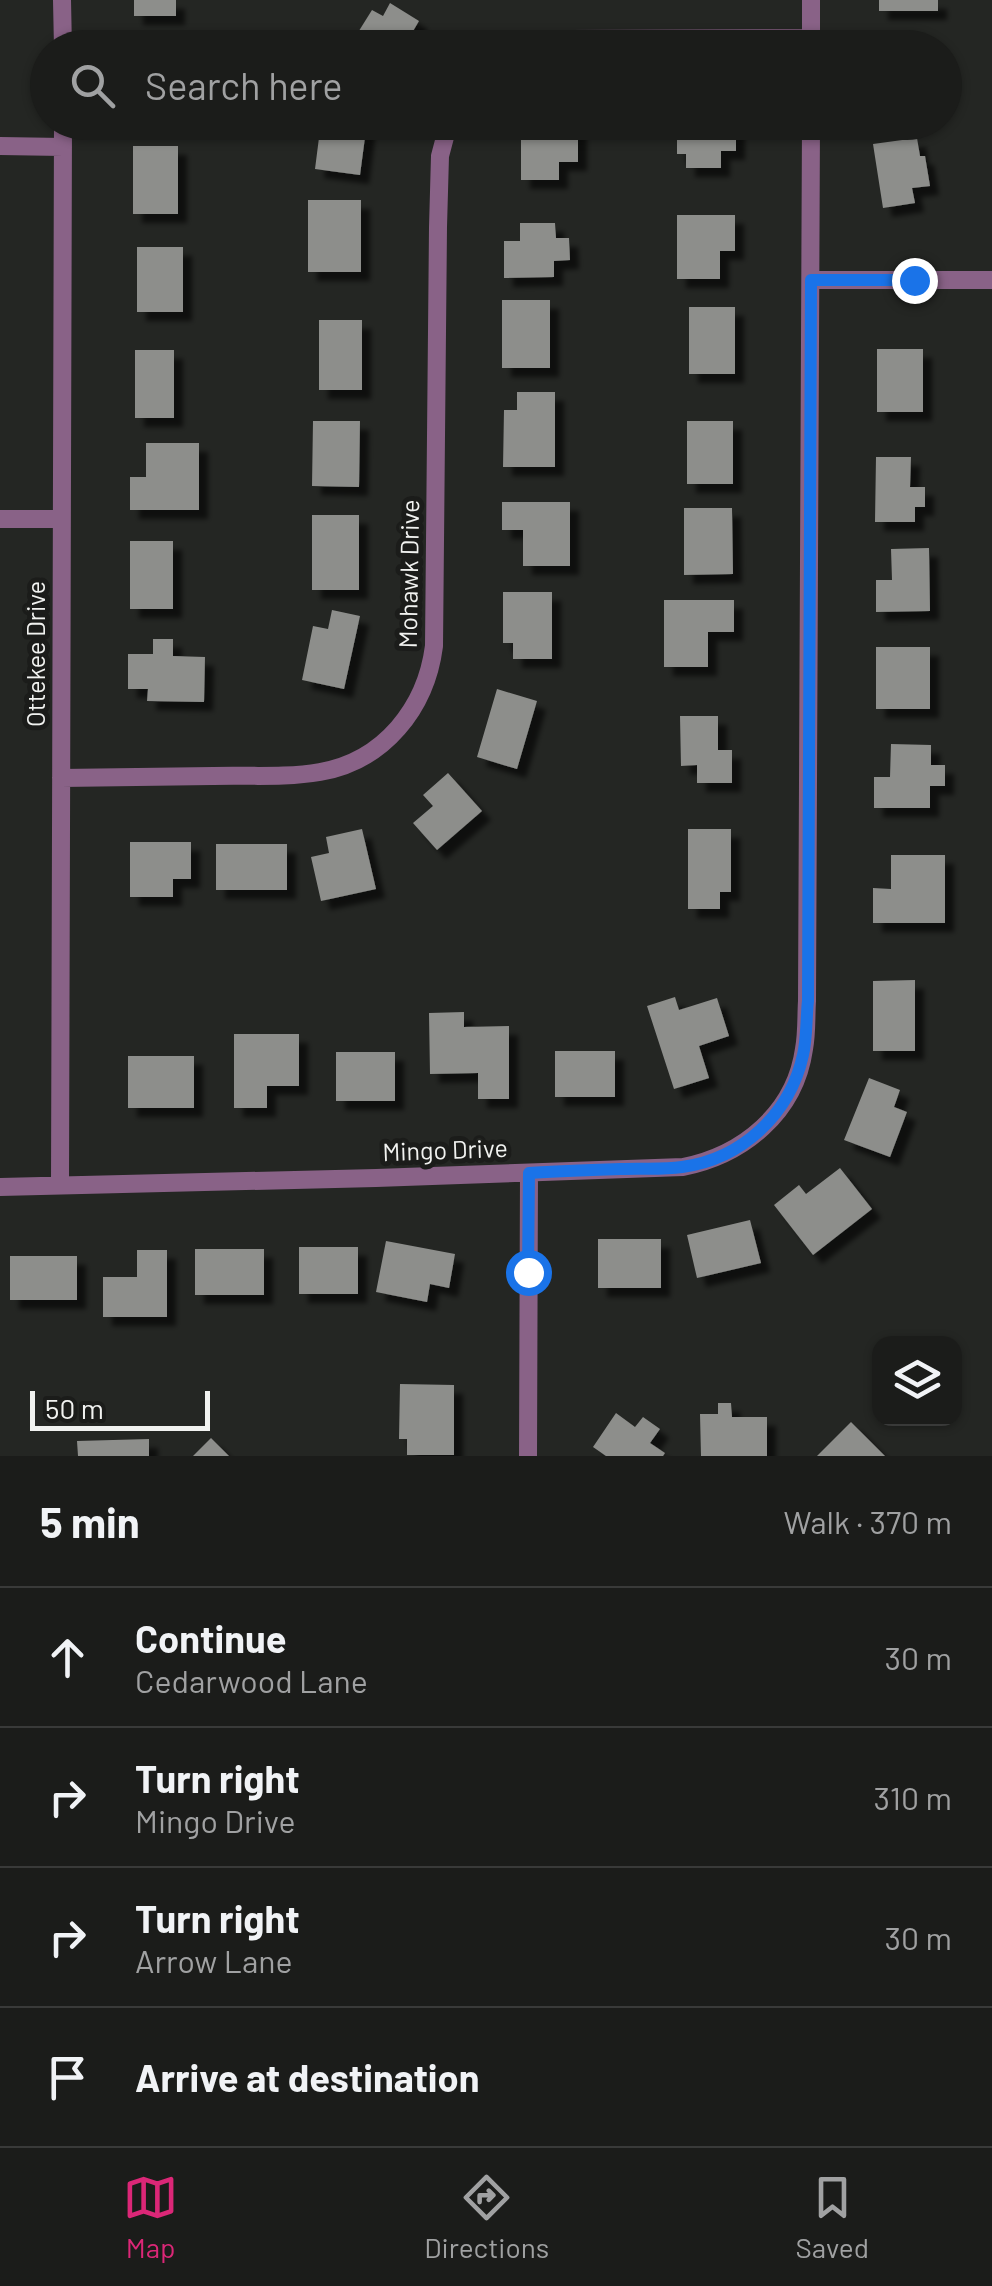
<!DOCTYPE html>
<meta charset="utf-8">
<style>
:root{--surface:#1b1c1a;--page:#282927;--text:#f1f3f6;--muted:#a0a1a2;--line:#393a39;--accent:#db2777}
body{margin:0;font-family:Barlow,sans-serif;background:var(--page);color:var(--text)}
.controls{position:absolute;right:30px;bottom:30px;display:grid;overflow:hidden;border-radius:20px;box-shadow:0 2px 8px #0004}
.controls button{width:90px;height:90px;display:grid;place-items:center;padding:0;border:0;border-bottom:2px solid var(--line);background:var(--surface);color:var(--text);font:50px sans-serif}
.scale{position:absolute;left:30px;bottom:25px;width:180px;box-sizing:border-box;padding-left:10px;border:5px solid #f1f2f0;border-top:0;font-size:28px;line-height:35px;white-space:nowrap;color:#f1f2f0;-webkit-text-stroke:8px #1b1c1a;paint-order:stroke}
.stop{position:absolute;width:30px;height:30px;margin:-22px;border:8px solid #1a73e8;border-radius:50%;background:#fff}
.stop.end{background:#1a73e8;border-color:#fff;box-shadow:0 2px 10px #0008}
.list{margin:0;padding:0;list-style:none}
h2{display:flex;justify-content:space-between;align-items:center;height:130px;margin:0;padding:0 40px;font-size:42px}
h2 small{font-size:32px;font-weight:400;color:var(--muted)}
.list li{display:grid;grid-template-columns:65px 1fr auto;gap:30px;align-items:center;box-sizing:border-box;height:140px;padding:0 40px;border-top:2px solid var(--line)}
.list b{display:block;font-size:38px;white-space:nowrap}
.list p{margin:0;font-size:32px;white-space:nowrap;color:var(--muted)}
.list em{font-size:32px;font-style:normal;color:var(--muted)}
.icon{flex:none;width:55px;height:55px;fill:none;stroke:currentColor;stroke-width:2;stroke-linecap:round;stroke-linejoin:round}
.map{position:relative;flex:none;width:992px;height:1456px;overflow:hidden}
.search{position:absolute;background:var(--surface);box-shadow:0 2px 8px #0004;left:30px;right:30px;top:30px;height:110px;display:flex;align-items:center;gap:25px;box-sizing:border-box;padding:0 35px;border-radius:55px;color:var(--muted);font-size:38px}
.sheet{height:690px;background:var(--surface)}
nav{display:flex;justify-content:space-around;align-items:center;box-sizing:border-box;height:140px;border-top:2px solid var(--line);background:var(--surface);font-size:28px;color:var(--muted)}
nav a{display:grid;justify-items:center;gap:5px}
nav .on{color:var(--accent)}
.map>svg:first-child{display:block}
</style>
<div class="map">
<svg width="992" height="1456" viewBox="0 0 992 1456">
<defs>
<filter id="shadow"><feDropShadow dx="9" dy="9" stdDeviation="2.5" flood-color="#0009"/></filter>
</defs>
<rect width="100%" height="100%" fill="#242623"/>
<path fill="#8d8e8b" filter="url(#shadow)" d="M 134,0 L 176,0 L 176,16 L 134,16 Z
M 879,0 L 938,0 L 938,11 L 879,11 Z
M 390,3 L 419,21 L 403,48 L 362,48 L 352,42 L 372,10 L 383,16 Z
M 321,122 L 367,122 L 360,175 L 315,169 Z
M 521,122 L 578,122 L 578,162 L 559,162 L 559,180 L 521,180 Z
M 736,122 L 736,151 L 721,151 L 721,168 L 686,168 L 686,154 L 677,154 L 677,123 Z
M 917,138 L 920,156 L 925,156 L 930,186 L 912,188 L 915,203 L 883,208 L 873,144 Z
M 133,146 L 178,146 L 178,214 L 133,214 Z
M 308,200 L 361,200 L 361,272 L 308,272 Z
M 677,215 L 735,215 L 735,251 L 720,251 L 720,279 L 677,279 Z
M 520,223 L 555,223 L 556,238 L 569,238 L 570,260 L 554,261 L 554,277 L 504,278 L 504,241 L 520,241 Z
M 137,247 L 183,247 L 183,312 L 137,312 Z
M 502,300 L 550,300 L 550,368 L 502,368 Z
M 689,307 L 735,307 L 735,374 L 689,374 Z
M 319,320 L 362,320 L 362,390 L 319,390 Z
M 877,349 L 923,349 L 923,412 L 877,412 Z
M 135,350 L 174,350 L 174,418 L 135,418 Z
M 517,392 L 555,392 L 555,467 L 503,467 L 504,410 L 517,410 Z
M 313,421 L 360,421 L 359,487 L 312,486 Z
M 687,421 L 733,421 L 733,484 L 687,484 Z
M 146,443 L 199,443 L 199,510 L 130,510 L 130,477 L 146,477 Z
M 876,457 L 911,457 L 910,487 L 925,487 L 925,507 L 915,507 L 915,522 L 875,522 Z
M 502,502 L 570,502 L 570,566 L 523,566 L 523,530 L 502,530 Z
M 684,508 L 732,508 L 733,574 L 684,575 Z
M 312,515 L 359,515 L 359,590 L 312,590 Z
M 130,541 L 173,541 L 173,609 L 130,609 Z
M 929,548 L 930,611 L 876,612 L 876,580 L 892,580 L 891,549 Z
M 503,592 L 552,592 L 552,659 L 513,659 L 513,643 L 503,643 Z
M 664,600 L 734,600 L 734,632 L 708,632 L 708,667 L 664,667 Z
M 332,610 L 360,616 L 344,689 L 302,680 L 313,626 L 328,629 Z
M 153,639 L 173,639 L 173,656 L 205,657 L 204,702 L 147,701 L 148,689 L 128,689 L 128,654 L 153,654 Z
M 876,647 L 930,647 L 930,709 L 876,709 Z
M 497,689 L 537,701 L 517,769 L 477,757 Z
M 680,716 L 718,716 L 718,750 L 732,750 L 732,783 L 697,783 L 697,765 L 681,766 Z
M 891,744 L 931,745 L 931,765 L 945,765 L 945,786 L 930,786 L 930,808 L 874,808 L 874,777 L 890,777 Z
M 448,773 L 482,811 L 437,850 L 413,823 L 433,806 L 423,795 Z
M 362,829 L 376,889 L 321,901 L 311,857 L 329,853 L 326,837 Z
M 688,829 L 731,829 L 731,892 L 720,892 L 720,909 L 688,909 Z
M 130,842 L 191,842 L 191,879 L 173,879 L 173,897 L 130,897 Z
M 216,844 L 287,844 L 287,890 L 216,890 Z
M 891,855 L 945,855 L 945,923 L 873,923 L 873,888 L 891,889 Z
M 915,980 L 915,1051 L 873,1051 L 873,981 Z
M 675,997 L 679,1010 L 717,998 L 729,1036 L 699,1046 L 709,1078 L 674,1089 L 647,1006 Z
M 464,1012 L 464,1027 L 509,1026 L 509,1099 L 478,1099 L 478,1073 L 430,1074 L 429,1013 Z
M 234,1034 L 299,1034 L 299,1086 L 267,1086 L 267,1108 L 234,1108 Z
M 555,1051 L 615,1051 L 615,1097 L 555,1097 Z
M 336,1052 L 395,1052 L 395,1101 L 336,1101 Z
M 128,1056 L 194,1056 L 194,1108 L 128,1108 Z
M 869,1078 L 900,1090 L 894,1107 L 907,1112 L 890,1157 L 844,1140 Z
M 840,1168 L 872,1209 L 813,1255 L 774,1205 L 799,1185 L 806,1194 Z
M 750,1220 L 761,1263 L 697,1278 L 687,1235 Z
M 598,1239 L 661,1239 L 661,1288 L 598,1288 Z
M 386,1241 L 455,1254 L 449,1288 L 430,1284 L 427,1302 L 376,1292 Z
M 299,1247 L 358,1247 L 358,1294 L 299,1294 Z
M 195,1249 L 264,1249 L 264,1295 L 195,1295 Z
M 137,1250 L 167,1250 L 167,1317 L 103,1317 L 103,1277 L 137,1277 Z
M 10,1256 L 77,1256 L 77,1300 L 10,1300 Z
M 400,1384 L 454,1385 L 454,1455 L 407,1455 L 407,1439 L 399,1439 Z
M 718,1403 L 731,1403 L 732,1417 L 767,1417 L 767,1456 L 701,1456 L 700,1414 L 718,1414 Z
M 616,1413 L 635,1427 L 643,1417 L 660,1429 L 650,1443 L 665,1453 L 663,1456 L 606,1456 L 593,1447 Z
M 851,1422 L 885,1456 L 817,1456 Z
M 211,1438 L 229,1456 L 193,1456 Z
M 149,1439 L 149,1456 L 78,1456 L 77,1441 Z"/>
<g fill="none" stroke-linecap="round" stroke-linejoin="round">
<path stroke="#896287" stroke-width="18" d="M 62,0 L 63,48
M 811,0 L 811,47
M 528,48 L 569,39 L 811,38
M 0,146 L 63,147
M 811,280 L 992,280
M 0,519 L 61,519
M 61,778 C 112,777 162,777 213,776 C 248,775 286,778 320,772 C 384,761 426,708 434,646 L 438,227 L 440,156 L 449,122
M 60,1185 L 63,122
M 0,1187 L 376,1178 L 683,1167 C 743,1155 795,1113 804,1049 C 807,1033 806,1017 807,1001 L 811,122
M 528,1456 L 529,1173"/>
</g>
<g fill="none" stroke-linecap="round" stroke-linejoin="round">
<path stroke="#1a73e8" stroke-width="12" d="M 528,1272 L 529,1173 C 559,1171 590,1170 621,1169 C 641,1168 662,1170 682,1167 C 742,1159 790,1114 803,1055 C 807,1038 806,1019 808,1001 L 811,280 L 914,280"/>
</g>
<g text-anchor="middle" stroke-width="10" stroke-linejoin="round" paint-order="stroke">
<g font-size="25" fill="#f1f2f0" stroke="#1b1c1a">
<text transform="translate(409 574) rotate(-89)" y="9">Mohawk Drive</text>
<text transform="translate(36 654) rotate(-90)" y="9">Ottekee Drive</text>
<text transform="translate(445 1150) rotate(-2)" y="9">Mingo Drive</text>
</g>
</g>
</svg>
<div class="controls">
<button><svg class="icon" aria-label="layers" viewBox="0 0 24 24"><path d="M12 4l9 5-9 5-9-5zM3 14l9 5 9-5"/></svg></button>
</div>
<div class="scale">50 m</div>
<div class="stop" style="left:528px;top:1272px"></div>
<div class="stop end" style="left:914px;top:280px"></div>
<div class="search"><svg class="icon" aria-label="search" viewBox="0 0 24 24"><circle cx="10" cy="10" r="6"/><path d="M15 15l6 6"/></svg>Search here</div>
</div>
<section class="sheet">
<h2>5 min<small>Walk · 370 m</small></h2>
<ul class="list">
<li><svg class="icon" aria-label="ahead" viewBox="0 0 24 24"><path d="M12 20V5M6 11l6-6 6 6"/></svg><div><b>Continue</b><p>Cedarwood Lane</p></div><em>30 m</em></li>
<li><svg class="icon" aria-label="right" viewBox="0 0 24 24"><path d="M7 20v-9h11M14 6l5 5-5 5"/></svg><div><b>Turn right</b><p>Mingo Drive</p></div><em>310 m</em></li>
<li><svg class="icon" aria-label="right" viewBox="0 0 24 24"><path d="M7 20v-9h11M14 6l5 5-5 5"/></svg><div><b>Turn right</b><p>Arrow Lane</p></div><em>30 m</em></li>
<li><svg class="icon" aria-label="arrive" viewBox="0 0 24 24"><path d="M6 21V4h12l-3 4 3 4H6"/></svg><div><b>Arrive at destination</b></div></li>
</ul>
</section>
<nav>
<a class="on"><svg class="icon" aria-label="map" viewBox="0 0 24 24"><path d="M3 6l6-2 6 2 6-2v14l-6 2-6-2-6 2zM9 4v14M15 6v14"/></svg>Map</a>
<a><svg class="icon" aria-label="directions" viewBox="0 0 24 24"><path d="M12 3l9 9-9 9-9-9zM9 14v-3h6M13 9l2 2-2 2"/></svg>Directions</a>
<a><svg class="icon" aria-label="saved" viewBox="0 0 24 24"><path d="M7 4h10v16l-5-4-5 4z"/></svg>Saved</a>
</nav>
